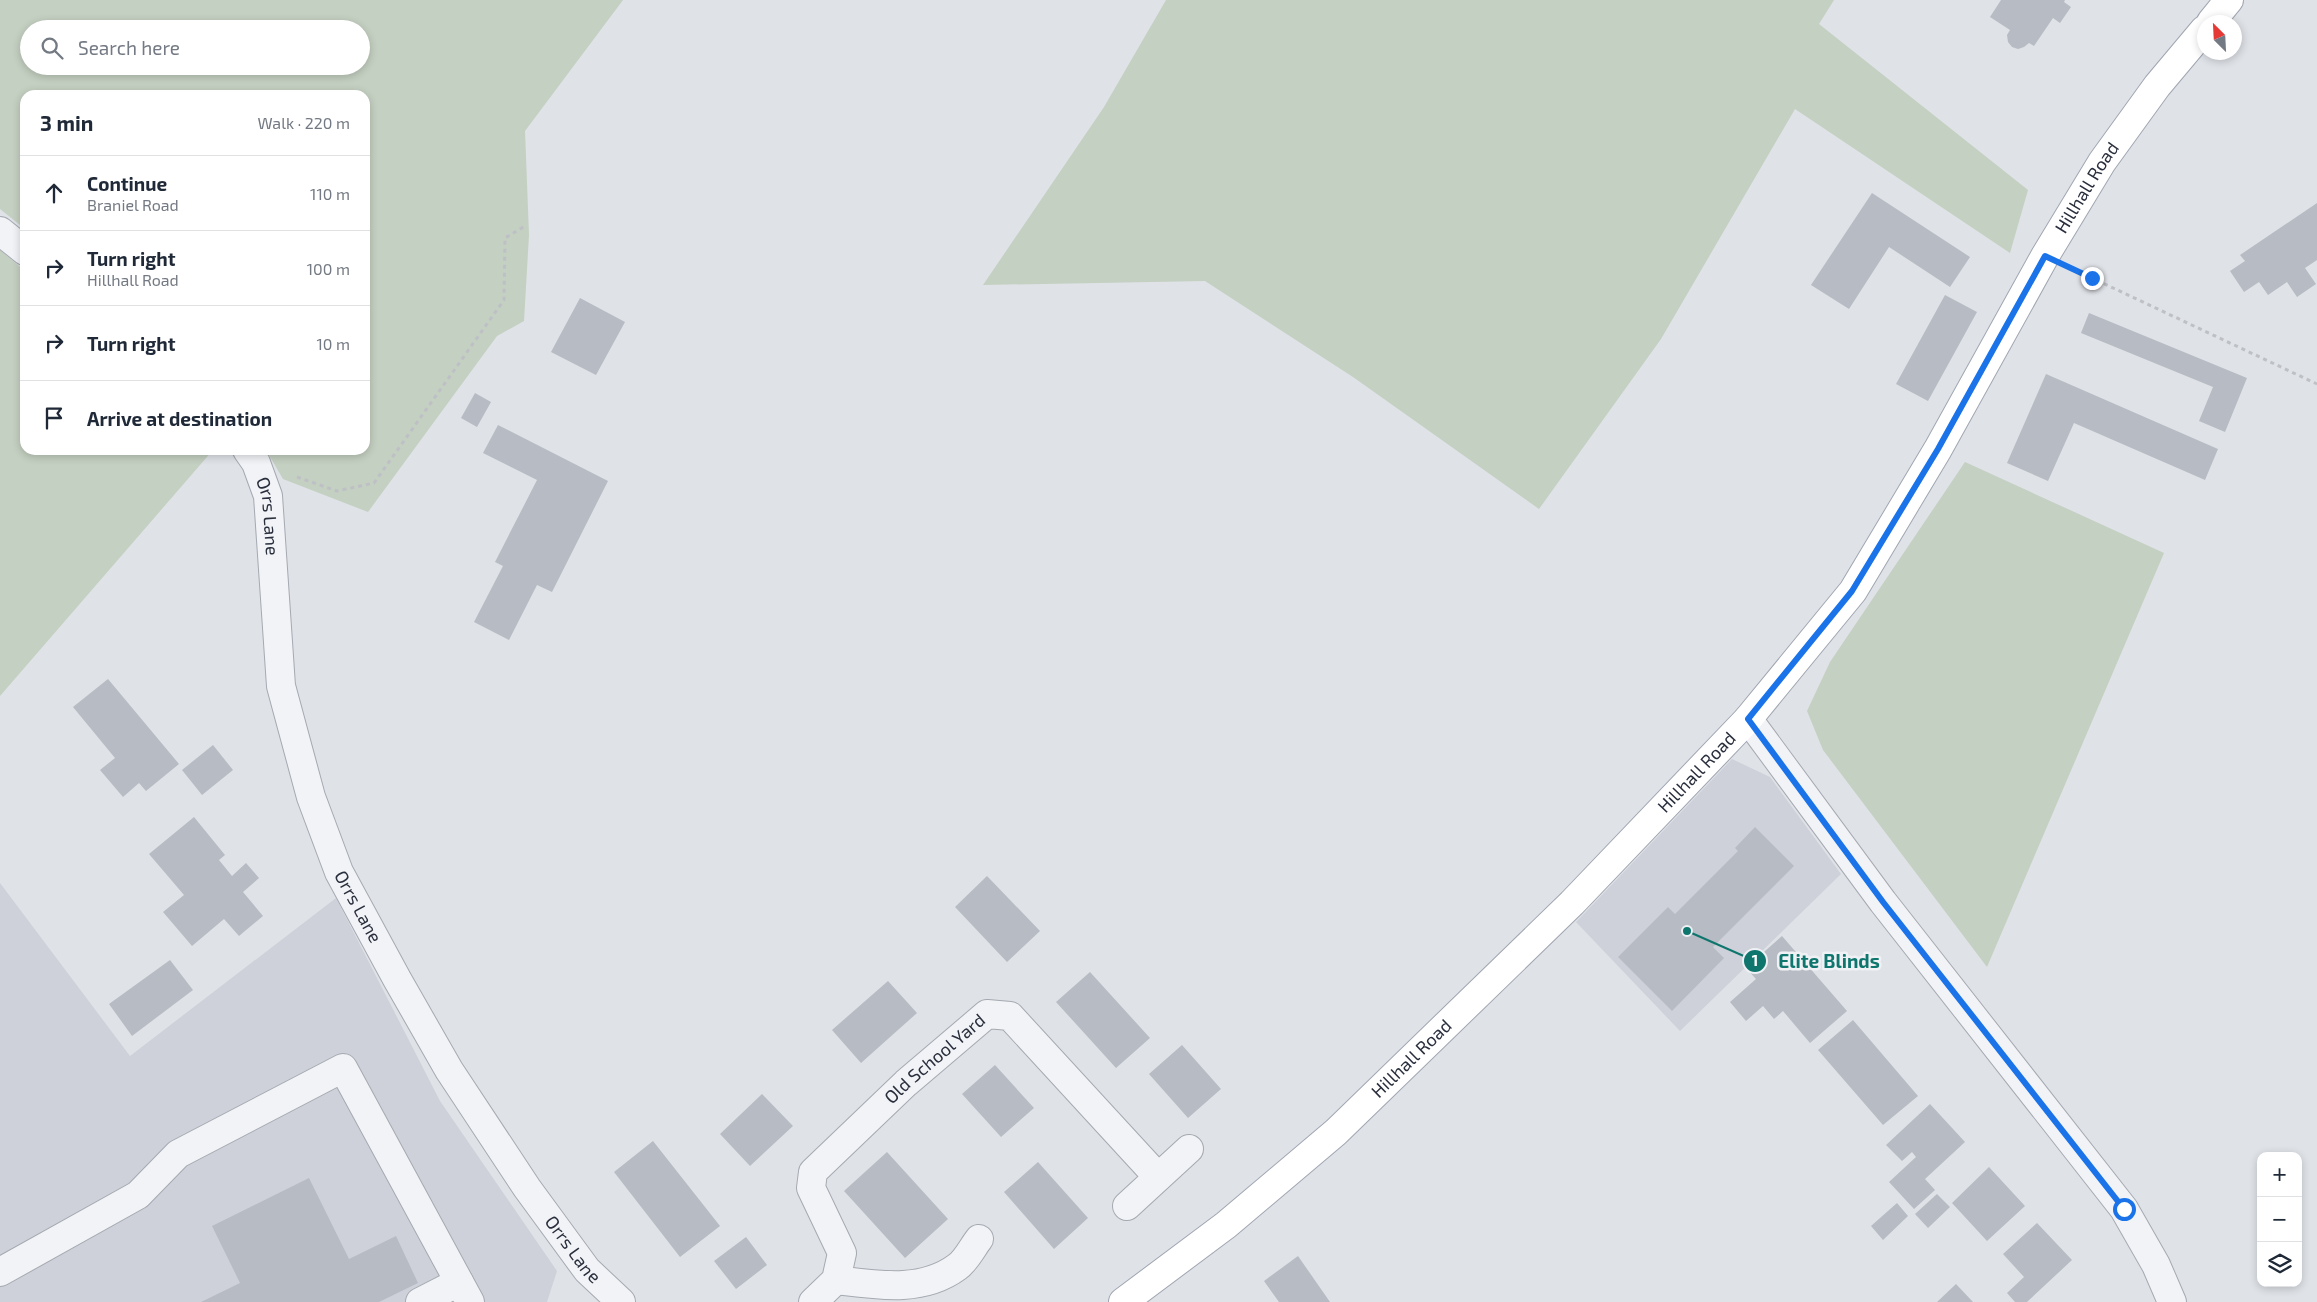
<!DOCTYPE html>
<meta charset="utf-8">
<style>
:root{--surface:#fff;--page:#f2f2f3;--text:#1f2937;--muted:#747a83;--line:#e0e1e3}
body{margin:0;font-family:"Exo 2",sans-serif;background:var(--page);color:var(--text)}
.controls{position:absolute;right:15px;bottom:15px;display:grid;overflow:hidden;border-radius:10px;box-shadow:0 2px 8px #0003}
.controls button{width:45px;height:45px;display:grid;place-items:center;padding:0;border:0;border-bottom:1px solid var(--line);background:var(--surface);color:var(--text);font:25px sans-serif}
.compass{position:absolute;left:2197px;top:15px;width:45px;height:45px;border-radius:50%;background:var(--surface);box-shadow:0 2px 8px #0003;rotate:336deg}
.stop{position:absolute;width:15px;height:15px;margin:-11px;border:4px solid #1a73e8;border-radius:50%;background:#fff}
.stop.end{background:#1a73e8;border-color:#fff;box-shadow:0 1px 5px #0008}
.list{margin:0;padding:0;list-style:none}
h2{display:flex;justify-content:space-between;align-items:center;height:65px;margin:0;padding:0 20px;font-size:21px}
h2 small{font-size:16px;font-weight:400;color:var(--muted)}
.list li{display:grid;grid-template-columns:32px 1fr auto;gap:15px;align-items:center;box-sizing:border-box;height:75px;padding:0 20px;border-top:1px solid var(--line)}
.list b{display:block;font-size:19px;white-space:nowrap}
.list p{margin:0;font-size:16px;white-space:nowrap;color:var(--muted)}
.list em{font-size:16px;font-style:normal;color:var(--muted)}
.icon{flex:none;width:28px;height:28px;fill:none;stroke:currentColor;stroke-width:2;stroke-linecap:round;stroke-linejoin:round}
.map{position:relative;flex:none;width:2317px;height:1302px;overflow:hidden}
.search{position:absolute;background:var(--surface);box-shadow:0 2px 8px #0003;left:20px;top:20px;width:350px;height:55px;display:flex;align-items:center;gap:12px;box-sizing:border-box;padding:0 18px;border-radius:28px;color:var(--muted);font-size:19px}
.panel{position:absolute;background:var(--surface);box-shadow:0 2px 8px #0003;left:20px;top:90px;width:350px;height:365px;border-radius:15px}
.map>svg:first-child{display:block}
</style>
<div class="map">
<svg width="2317" height="1302" viewBox="0 0 2317 1302">
<rect width="100%" height="100%" fill="#dfe2e7"/>
<path fill="#ced1d9" d="M 1732,759 L 1770,777 L 1841,874 L 1680,1031 L 1576,922 Z
M 0,883 L 130,1056 L 336,898 L 440,1101 L 557,1271 L 547,1302 L 0,1302 Z"/>
<path fill="#c4d0c1" fill-rule="evenodd" d="M 0,0 L 623,0 L 525,131 L 529,235 L 524,321 L 497,336 L 368,512 L 283,479 L 266,450 L 365,450 L 365,95 L 25,95 L 25,229 L 0,209 ZM 29,29 L 361,29 L 361,66 L 29,66 Z
M 1166,0 L 1834,0 L 1819,24 L 2028,190 L 2010,253 L 1795,109 L 1661,339 L 1539,509 L 1353,377 L 1205,281 L 983,285 L 1104,107 Z
M 0,250 L 25,271 L 25,450 L 213,450 L 0,696 Z
M 1965,462 L 2164,553 L 1987,967 L 1823,750 L 1807,711 L 1830,662 Z"/>
<path fill="#b7bbc3" d="M 2001,0 L 2065,0 L 2064,2 L 2071,7 L 2060,23 L 2053,18 L 2034,46 L 2029,43 L 2024,47 L 2018,49 L 2012,47 L 2008,42 L 2007,35 L 2010,30 L 1990,17 Z
M 1872,193 L 1970,257 L 1950,287 L 1889,247 L 1849,309 L 1811,285 Z
M 2317,203 L 2317,260 L 2305,268 L 2316,284 L 2297,297 L 2287,282 L 2268,295 L 2259,282 L 2244,292 L 2230,271 L 2245,261 L 2240,255 Z
M 1945,295 L 1977,312 L 1928,401 L 1896,384 Z
M 580,298 L 625,322 L 596,375 L 551,352 Z
M 2089,313 L 2247,378 L 2225,432 L 2199,421 L 2213,387 L 2081,333 Z
M 2046,374 L 2218,449 L 2205,480 L 2074,423 L 2048,481 L 2007,463 Z
M 475,393 L 491,402 L 477,427 L 461,418 Z
M 498,425 L 608,481 L 552,592 L 537,585 L 509,640 L 474,622 L 503,566 L 495,562 L 537,480 L 483,453 Z
M 108,679 L 179,764 L 146,791 L 139,783 L 123,797 L 100,770 L 115,758 L 73,707 Z
M 213,745 L 233,770 L 202,795 L 182,770 Z
M 194,817 L 225,855 L 219,860 L 232,876 L 246,863 L 259,878 L 243,892 L 263,916 L 239,936 L 224,919 L 192,946 L 163,912 L 184,895 L 149,854 Z
M 1755,827 L 1794,866 L 1713,947 L 1724,958 L 1672,1011 L 1618,957 L 1668,907 L 1675,914 L 1738,851 L 1735,848 Z
M 987,876 L 1040,931 L 1007,962 L 955,907 Z
M 1782,936 L 1847,1011 L 1810,1043 L 1783,1011 L 1774,1019 L 1763,1006 L 1746,1021 L 1730,1002 L 1756,979 L 1746,968 Z
M 170,960 L 193,990 L 132,1036 L 109,1004 Z
M 1090,972 L 1150,1038 L 1116,1068 L 1056,1002 Z
M 888,981 L 917,1013 L 861,1063 L 832,1030 Z
M 1853,1020 L 1918,1096 L 1883,1125 L 1818,1050 Z
M 1182,1045 L 1221,1089 L 1188,1118 L 1149,1074 Z
M 995,1065 L 1034,1108 L 1001,1137 L 962,1094 Z
M 762,1094 L 793,1126 L 750,1166 L 720,1134 Z
M 1930,1104 L 1965,1142 L 1925,1179 L 1935,1190 L 1914,1209 L 1889,1182 L 1916,1157 L 1912,1152 L 1902,1161 L 1886,1145 Z
M 653,1141 L 720,1226 L 680,1257 L 614,1172 Z
M 887,1152 L 948,1219 L 905,1258 L 844,1191 Z
M 1038,1162 L 1088,1218 L 1054,1249 L 1004,1192 Z
M 1989,1167 L 2025,1206 L 1987,1241 L 1952,1203 Z
M 309,1178 L 349,1259 L 396,1236 L 418,1283 L 379,1302 L 201,1302 L 240,1283 L 212,1226 Z
M 1937,1194 L 1950,1207 L 1928,1228 L 1915,1214 Z
M 1897,1203 L 1908,1216 L 1883,1240 L 1871,1226 Z
M 2037,1223 L 2072,1260 L 2027,1302 L 2015,1302 L 2007,1293 L 2024,1277 L 2003,1254 Z
M 746,1237 L 767,1265 L 736,1289 L 714,1261 Z
M 1298,1256 L 1330,1302 L 1279,1302 L 1264,1281 Z
M 1956,1284 L 1973,1302 L 1937,1302 Z"/>
<g fill="none" stroke-linecap="round" stroke-linejoin="round">
<defs>
<g id="minor">
<path d="M 0,231 L 25,251"/>
<path id="s1" d="M 247,450 L 256,463 L 268,496 L 281,686 L 311,797 L 339,872 L 397,979 L 449,1070 L 527,1188 L 587,1270 L 621,1302"/>
<path d="M 1748,719 L 1883,902 L 2124,1209 L 2156,1265 L 2172,1302"/>
<path d="M 1127,1206 L 1189,1149"/>
<path d="M 0,1272 L 138,1195 L 178,1154 L 343,1068 L 470,1302"/>
<path d="M 836,1280 C 877,1285 922,1293 957,1267 C 966,1261 972,1248 979,1239"/>
<path d="M 420,1302 L 459,1282"/>
<path id="s2" d="M 813,1302 L 836,1280 L 842,1253 L 811,1188 L 813,1172 L 906,1083 L 987,1014 L 1010,1016 L 1158,1177"/>
</g>
<g id="major">
<path d="M 2211,22 L 2229,0"/>
<path id="s3" d="M 1123,1302 L 1226,1225 L 1336,1132 L 1572,903 L 1748,719 L 1853,591 L 1938,449 L 2045,256 L 2102,162 L 2157,86 L 2204,30"/>
</g>
</defs>
<use href="#minor" stroke="#a5a9b1" stroke-width="30"/>
<use href="#major" stroke="#a0a6b2" stroke-width="30"/>
<path stroke="#bec0c6" stroke-width="3" stroke-dasharray="4 4" stroke-linecap="butt" d="M 2075,270 L 2317,384
M 297,477 L 337,491 L 374,483 L 504,300 L 505,238 L 525,226"/>
<use href="#minor" stroke="#f2f3f6" stroke-width="28"/>
<use href="#major" stroke="#fff" stroke-width="28"/>
</g>
<g fill="none" stroke-linecap="round" stroke-linejoin="round">
<path stroke="#1a73e8" stroke-width="6" d="M 2092,278 L 2045,256 L 1938,449 L 1852,591 L 1748,719 L 1883,902 L 2124,1209"/>
</g>
<g text-anchor="middle" stroke-width="5" stroke-linejoin="round" paint-order="stroke">
<g font-size="18" fill="#2a2f3d" stroke="#eff1f5">
<text dy="6" stroke="none"><textPath href="#s3" startOffset="1488">Hillhall Road</textPath></text>
<text dy="6" stroke="none"><textPath href="#s1" startOffset="71">Orrs Lane</textPath></text>
<text dy="6" stroke="none"><textPath href="#s3" startOffset="782">Hillhall Road</textPath></text>
<text dy="6" stroke="none"><textPath href="#s1" startOffset="476">Orrs Lane</textPath></text>
<text dy="6" stroke="none"><textPath href="#s3" startOffset="378">Hillhall Road</textPath></text>
<text dy="6" stroke="none"><textPath href="#s2" startOffset="314">Old School Yard</textPath></text>
<text dy="6" stroke="none"><textPath href="#s1" startOffset="881">Orrs Lane</textPath></text>
</g>
</g>
<path fill="none" stroke="#0f766e" stroke-width="2" d="M1687 931L1755 961"/>
<g fill="#0f766e" stroke="#eff1f5" stroke-width="2">
<circle cx="1687" cy="931" r="5"/>
<circle cx="1755" cy="961" r="12"/>
</g>
<g font-size="15" text-anchor="middle" font-weight="bold" fill="#fff">
<text x="1755" y="966">1</text>
</g>
<g font-size="19" text-anchor="middle" font-weight="bold" fill="#0f766e" stroke="#eff1f5" stroke-width="5" stroke-linejoin="round" paint-order="stroke">
<text x="1829" y="968">Elite Blinds</text>
</g>
</svg>
<div class="controls">
<button>+</button>
<button>−</button>
<button><svg class="icon" aria-label="layers" viewBox="0 0 24 24"><path d="M12 4l9 5-9 5-9-5zM3 14l9 5 9-5"/></svg></button>
</div>
<svg class="compass" viewBox="-18 -18 36 36"><path d="M0-13l5 13h-10z" fill="#e53935"/><path d="M0 13l5-13h-10z" fill="#747a83"/></svg>
<div class="stop" style="left:2124px;top:1209px"></div>
<div class="stop end" style="left:2092px;top:278px"></div>
<div class="search"><svg class="icon" aria-label="search" viewBox="0 0 24 24"><circle cx="10" cy="10" r="6"/><path d="M15 15l6 6"/></svg>Search here</div>
<section class="panel">
<h2>3 min<small>Walk · 220 m</small></h2>
<ul class="list">
<li><svg class="icon" aria-label="ahead" viewBox="0 0 24 24"><path d="M12 20V5M6 11l6-6 6 6"/></svg><div><b>Continue</b><p>Braniel Road</p></div><em>110 m</em></li>
<li><svg class="icon" aria-label="right" viewBox="0 0 24 24"><path d="M7 20v-9h11M14 6l5 5-5 5"/></svg><div><b>Turn right</b><p>Hillhall Road</p></div><em>100 m</em></li>
<li><svg class="icon" aria-label="right" viewBox="0 0 24 24"><path d="M7 20v-9h11M14 6l5 5-5 5"/></svg><div><b>Turn right</b></div><em>10 m</em></li>
<li><svg class="icon" aria-label="arrive" viewBox="0 0 24 24"><path d="M6 21V4h12l-3 4 3 4H6"/></svg><div><b>Arrive at destination</b></div></li>
</ul>
</section>
</div>
